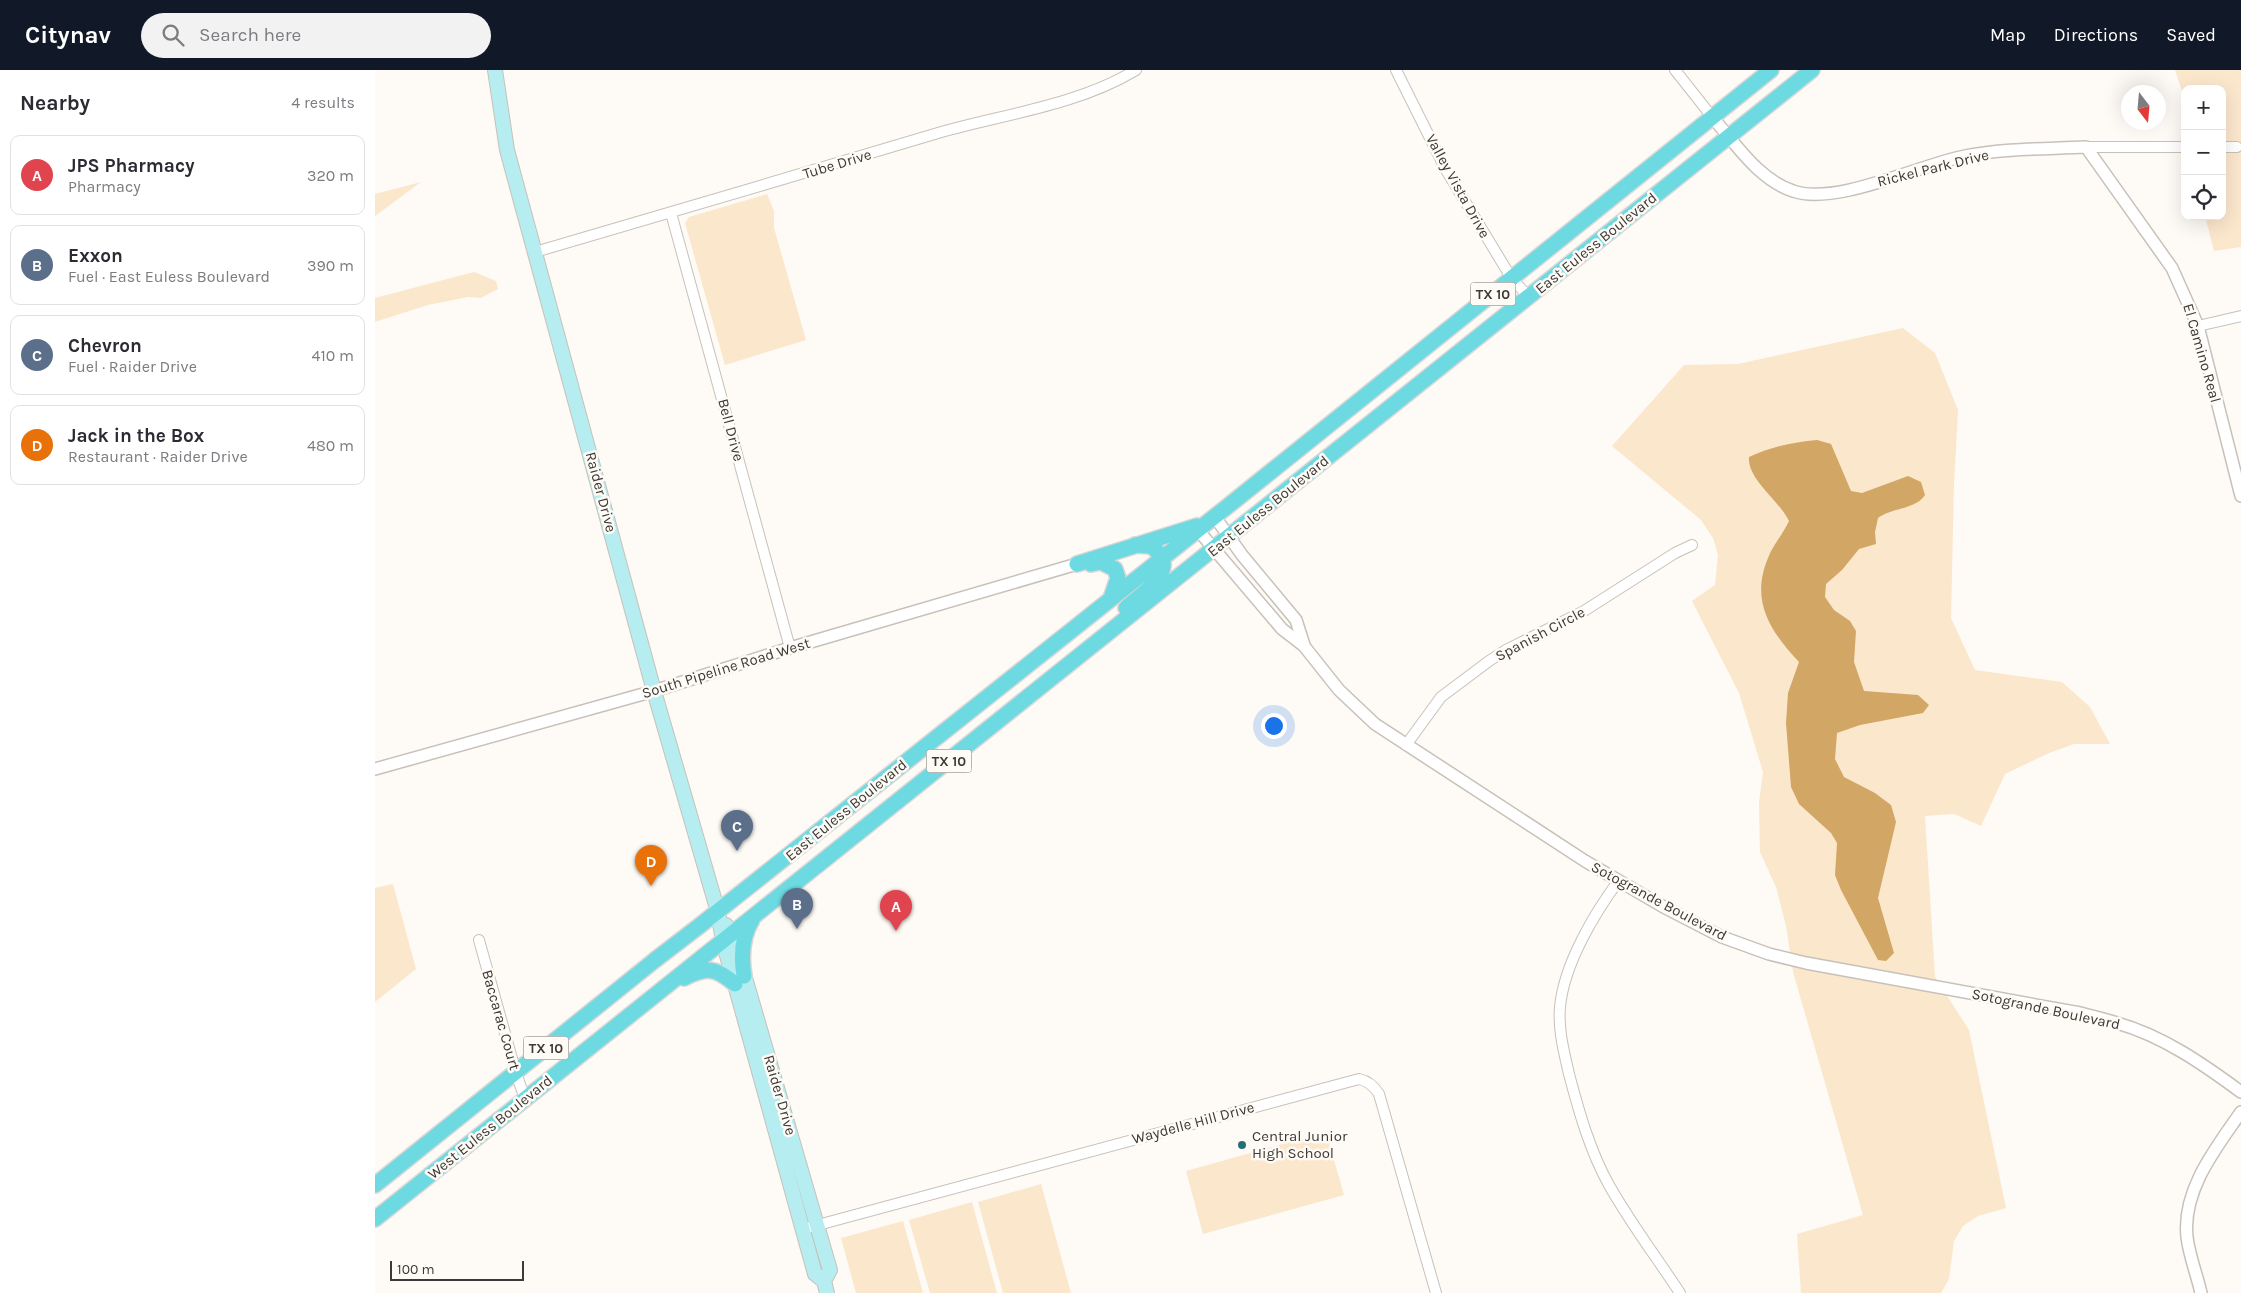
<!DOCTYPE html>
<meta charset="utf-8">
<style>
:root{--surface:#fff;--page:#f2f2f3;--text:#2b2b33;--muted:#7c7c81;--line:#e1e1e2;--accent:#111827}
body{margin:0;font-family:Karla,sans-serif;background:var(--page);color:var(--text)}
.controls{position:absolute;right:15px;top:15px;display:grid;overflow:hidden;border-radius:10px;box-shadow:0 5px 20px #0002}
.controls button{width:45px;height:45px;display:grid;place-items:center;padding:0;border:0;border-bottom:1px solid var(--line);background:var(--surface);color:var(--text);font:25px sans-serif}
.compass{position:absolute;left:1746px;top:15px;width:45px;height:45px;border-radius:50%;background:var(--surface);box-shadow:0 5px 20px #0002;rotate:164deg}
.scale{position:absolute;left:15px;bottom:12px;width:134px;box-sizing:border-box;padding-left:5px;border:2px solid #3c3936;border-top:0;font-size:14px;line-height:18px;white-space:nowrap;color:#3c3936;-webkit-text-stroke:4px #fefaf5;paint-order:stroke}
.you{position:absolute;left:898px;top:655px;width:18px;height:18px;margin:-12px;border:4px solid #fff;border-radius:50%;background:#1a73e8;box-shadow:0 0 0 8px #1a73e833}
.badge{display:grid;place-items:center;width:32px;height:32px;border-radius:50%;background:var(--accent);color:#fff;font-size:16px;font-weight:700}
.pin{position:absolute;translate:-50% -41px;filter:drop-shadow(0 1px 2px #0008)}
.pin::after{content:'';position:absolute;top:26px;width:18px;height:15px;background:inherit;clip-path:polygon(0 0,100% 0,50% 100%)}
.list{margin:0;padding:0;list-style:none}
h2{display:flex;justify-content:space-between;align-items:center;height:65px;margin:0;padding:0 20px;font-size:21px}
h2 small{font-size:16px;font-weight:400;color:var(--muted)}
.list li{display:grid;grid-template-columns:32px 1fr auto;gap:15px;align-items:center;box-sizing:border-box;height:80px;margin:0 10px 10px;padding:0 10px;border:1px solid var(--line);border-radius:10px}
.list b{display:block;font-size:19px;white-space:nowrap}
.list p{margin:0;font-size:16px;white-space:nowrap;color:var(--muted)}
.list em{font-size:16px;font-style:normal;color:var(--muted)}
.icon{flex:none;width:28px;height:28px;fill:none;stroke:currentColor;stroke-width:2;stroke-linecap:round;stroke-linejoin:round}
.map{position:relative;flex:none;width:1866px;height:1223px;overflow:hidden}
header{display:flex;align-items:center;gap:30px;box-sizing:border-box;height:70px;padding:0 25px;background:var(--accent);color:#fff}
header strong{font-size:24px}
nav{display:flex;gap:28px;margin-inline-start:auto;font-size:18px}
.search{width:350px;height:45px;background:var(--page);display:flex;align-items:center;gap:12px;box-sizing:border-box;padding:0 18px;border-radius:28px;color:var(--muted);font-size:19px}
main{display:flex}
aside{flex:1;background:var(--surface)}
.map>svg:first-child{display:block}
</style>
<header>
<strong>Citynav</strong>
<div class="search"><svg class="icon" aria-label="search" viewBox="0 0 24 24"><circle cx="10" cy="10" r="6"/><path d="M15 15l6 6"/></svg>Search here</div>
<nav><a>Map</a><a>Directions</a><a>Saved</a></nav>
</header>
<main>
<aside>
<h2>Nearby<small>4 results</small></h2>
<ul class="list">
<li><span class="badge" style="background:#e0444e">A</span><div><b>JPS Pharmacy</b><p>Pharmacy</p></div><em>320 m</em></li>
<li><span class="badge" style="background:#5c6f8a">B</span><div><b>Exxon</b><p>Fuel · East Euless Boulevard</p></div><em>390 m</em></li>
<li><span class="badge" style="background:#5c6f8a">C</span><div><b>Chevron</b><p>Fuel · Raider Drive</p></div><em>410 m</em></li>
<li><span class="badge" style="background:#e8710a">D</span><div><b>Jack in the Box</b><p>Restaurant · Raider Drive</p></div><em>480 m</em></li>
</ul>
</aside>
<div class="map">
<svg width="1866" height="1223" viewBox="0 0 1866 1223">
<rect width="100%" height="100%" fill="#fefaf5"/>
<path fill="#fbe7cc" d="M 1800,0 L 1866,0 L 1866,177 L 1839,181 L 1830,146 L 1847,146 L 1847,19 L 1810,19 L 1810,30 Z
M 46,112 L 0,146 L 0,124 Z
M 392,124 L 399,141 L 399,158 L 431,270 L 350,295 L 310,153 L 314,147 Z
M 99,202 L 121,211 L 123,219 L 106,228 L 93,227 L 53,235 L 0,252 L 0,228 Z
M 1528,258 L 1560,283 L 1583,340 L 1579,414 L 1576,548 L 1600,600 L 1687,612 L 1715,637 L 1735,674 L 1699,674 L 1674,683 L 1630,704 L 1606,756 L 1579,744 L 1550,746 L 1560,907 L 1594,960 L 1631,1138 L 1603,1146 L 1588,1156 L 1579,1171 L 1574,1209 L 1566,1223 L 1426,1223 L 1422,1164 L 1488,1145 L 1418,902 L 1411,856 L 1401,817 L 1385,782 L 1384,733 L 1388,702 L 1364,623 L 1317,531 L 1340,515 L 1343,485 L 1338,468 L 1326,450 L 1237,376 L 1309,295 L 1363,294 Z
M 18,814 L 41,899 L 0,932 L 0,818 Z
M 951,1062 L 969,1125 L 828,1164 L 811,1101 Z
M 666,1114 L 696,1223 L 628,1223 L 603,1132 Z
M 597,1132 L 622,1223 L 555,1223 L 534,1150 Z
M 528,1151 L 548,1223 L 481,1223 L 466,1168 Z"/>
<path fill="#d2a665" d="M 1442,370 L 1456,374 L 1476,421 L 1487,423 L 1533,406 L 1546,412 L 1550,425 C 1540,440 1518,437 1503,448 L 1500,462 L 1501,474 L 1484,479 L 1467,500 L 1451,514 L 1450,527 L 1459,540 L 1475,551 L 1481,561 L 1479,592 L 1489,621 L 1543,625 L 1554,635 L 1548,643 L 1485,655 L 1462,663 L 1460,689 L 1469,707 L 1500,723 L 1516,735 L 1521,752 L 1503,828 L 1519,883 L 1511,891 L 1503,890 L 1466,820 L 1460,805 L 1462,773 L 1456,763 L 1424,734 L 1416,717 L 1411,653 L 1413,623 L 1424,592 C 1395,561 1375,531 1393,488 C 1398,475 1408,464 1414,451 C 1404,430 1372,409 1374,387 C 1395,377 1419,372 1442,370 Z"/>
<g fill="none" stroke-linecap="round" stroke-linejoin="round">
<defs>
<path id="minor" d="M 1021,0 L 1071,100 L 1137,209 L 1154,227
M 1300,0 L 1338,48
M 1711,77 L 1810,77
M 1847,77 L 1862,77
M 296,143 L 415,578
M 160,182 C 294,143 429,103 563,63 C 629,44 701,36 761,0
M 1823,256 L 1866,246
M 1031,675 L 1066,627 L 1114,591 L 1131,580 L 1209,541 L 1300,483 L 1317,475
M 1244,810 C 1219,844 1189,894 1185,937 C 1183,960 1189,982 1194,1004 C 1204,1042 1215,1081 1234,1115 C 1254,1151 1282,1188 1305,1223
M 104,870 L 141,1003 L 150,1029
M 428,1159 L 984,1009 C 993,1011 999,1016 1004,1024 L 1061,1223"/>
<path id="tertiary" d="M 1338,48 C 1360,73 1384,110 1418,121 C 1461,136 1544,95 1590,86 C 1630,78 1671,79 1711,77 L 1797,198 L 1823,256 L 1866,426
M 840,447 L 867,485 L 921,550 L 929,575
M 823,460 L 907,559 L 929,576 L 964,620 L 1000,654 L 1210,791 L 1287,836 L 1347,867 L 1394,884 L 1431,893 L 1705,943 C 1717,946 1730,949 1742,953 C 1788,966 1828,994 1866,1022
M 0,699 L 279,621 L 415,578 L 702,494
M 1826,1223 C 1822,1205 1814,1185 1812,1167 C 1807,1120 1841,1078 1866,1042"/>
<path id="secondary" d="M 120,0 L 132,80 L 279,621 L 343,842 L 348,871 L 440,1204 L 449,1211 L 452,1223
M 351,855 L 357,863 L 455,1200 L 449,1211"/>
<path id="primary" d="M 702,494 L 822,456
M 716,494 L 726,492 L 740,499 L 743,508 L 736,528
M 751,538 C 768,522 808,500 776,476 L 760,475
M 369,906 C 366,887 367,866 377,850
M 309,908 C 332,896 341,898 360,914
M 0,1115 L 280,890 L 323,857 L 848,440 L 1396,0
M 0,1149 L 1437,0"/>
</defs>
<use href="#minor" stroke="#c7c1b9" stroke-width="12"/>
<use href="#tertiary" stroke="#c7c1b9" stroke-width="14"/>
<use href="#secondary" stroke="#c7c1b9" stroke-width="16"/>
<use href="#primary" stroke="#d8d7d7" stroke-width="18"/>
<use href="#minor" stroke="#fff" stroke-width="10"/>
<use href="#tertiary" stroke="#fff" stroke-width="11"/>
<use href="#secondary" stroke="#b6edf0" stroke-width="14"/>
<use href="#primary" stroke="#6ddae1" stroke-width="15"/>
</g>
<circle fill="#257076" stroke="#fefaf5" stroke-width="2" cx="867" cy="1075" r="5"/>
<g text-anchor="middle" stroke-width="5" stroke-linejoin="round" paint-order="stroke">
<g fill="#fefaf5" stroke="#76736f" stroke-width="1">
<rect x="1095.5" y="212.5" width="45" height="23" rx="4"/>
<rect x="551.5" y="679.5" width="45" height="23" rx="4"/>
<rect x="148.5" y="966.5" width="45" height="23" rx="4"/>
</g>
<g font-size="14" font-weight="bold" fill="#3c3936">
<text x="1118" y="229">TX 10</text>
<text x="574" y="696">TX 10</text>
<text x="171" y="983">TX 10</text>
</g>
<g font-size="15" fill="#3c3936" stroke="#fefaf5">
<text transform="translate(462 94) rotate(-17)" y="5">Tube Drive</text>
<text transform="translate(1558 98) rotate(-14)" y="5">Rickel Park Drive</text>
<text transform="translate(1083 116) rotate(61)" y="5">Valley Vista Drive</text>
<text transform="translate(1221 173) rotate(-39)" y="5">East Euless Boulevard</text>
<text transform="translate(1827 283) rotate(74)" y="5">El Camino Real</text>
<text transform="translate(356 360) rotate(75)" y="5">Bell Drive</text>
<text transform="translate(226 422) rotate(75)" y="5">Raider Drive</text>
<text transform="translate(893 436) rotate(-39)" y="5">East Euless Boulevard</text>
<text transform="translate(1165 564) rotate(-28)" y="5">Spanish Circle</text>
<text transform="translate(351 598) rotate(-17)" y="5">South Pipeline Road West</text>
<text transform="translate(471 740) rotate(-39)" y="5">East Euless Boulevard</text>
<text transform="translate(1284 831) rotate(28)" y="5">Sotogrande Boulevard</text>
<text transform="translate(1671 939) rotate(12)" y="5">Sotogrande Boulevard</text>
<text transform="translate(126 950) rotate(74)" y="5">Baccarac Court</text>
<text transform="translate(405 1025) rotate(74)" y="5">Raider Drive</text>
<text transform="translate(818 1053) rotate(-15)" y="5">Waydelle Hill Drive</text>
<text transform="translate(115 1057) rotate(-39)" y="5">West Euless Boulevard</text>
</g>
<g font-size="15" fill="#3c3936" stroke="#fefaf5" text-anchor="start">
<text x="877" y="1071">Central Junior<tspan x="877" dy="17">High School</tspan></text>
</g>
</g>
</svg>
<div class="controls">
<button>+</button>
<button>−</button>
<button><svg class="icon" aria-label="locate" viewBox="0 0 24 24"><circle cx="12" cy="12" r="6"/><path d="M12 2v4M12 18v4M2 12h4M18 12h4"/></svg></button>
</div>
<svg class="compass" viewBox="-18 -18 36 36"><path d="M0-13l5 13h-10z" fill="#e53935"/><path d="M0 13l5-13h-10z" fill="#7c7c81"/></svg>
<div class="scale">100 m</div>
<div class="you"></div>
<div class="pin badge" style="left:521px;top:861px;background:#e0444e">A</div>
<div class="pin badge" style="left:422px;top:859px;background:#5c6f8a">B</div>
<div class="pin badge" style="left:362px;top:781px;background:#5c6f8a">C</div>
<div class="pin badge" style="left:276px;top:816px;background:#e8710a">D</div>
</div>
</main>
